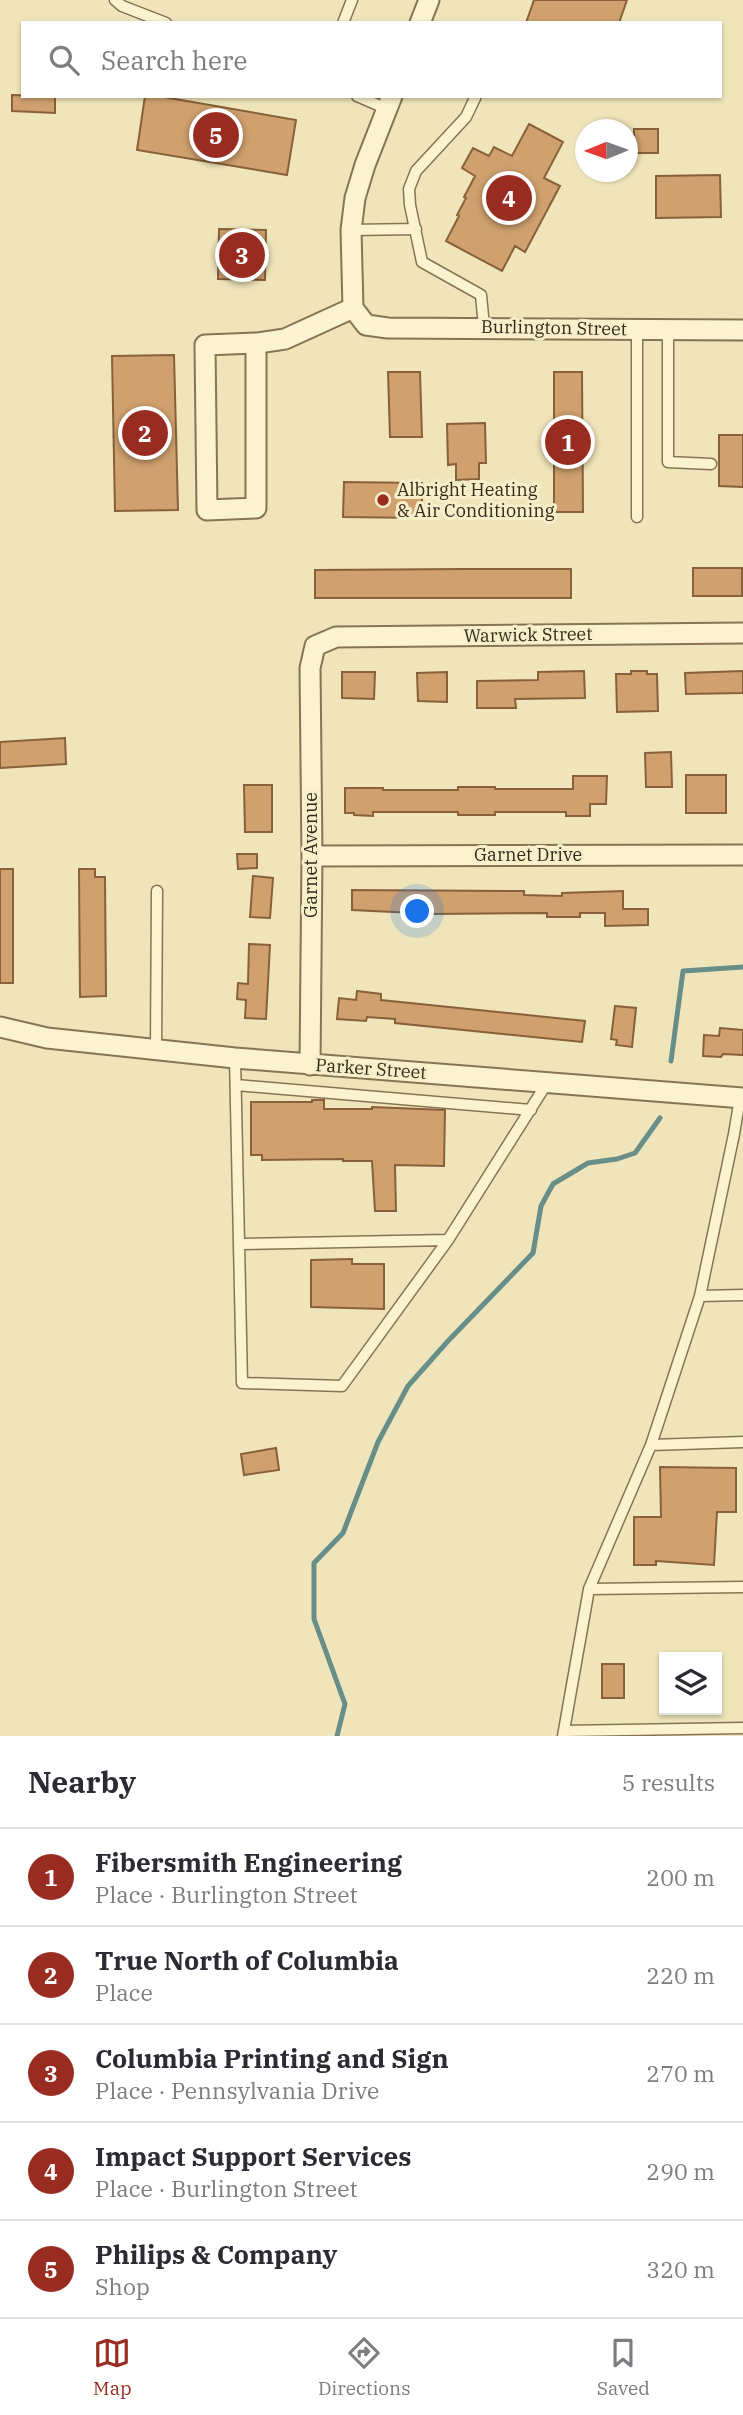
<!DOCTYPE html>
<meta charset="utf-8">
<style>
:root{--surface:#fff;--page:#f7f7f7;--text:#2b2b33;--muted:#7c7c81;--line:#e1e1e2;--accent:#992c21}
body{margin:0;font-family:"IBM Plex Serif",serif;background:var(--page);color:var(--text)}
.controls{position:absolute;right:21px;bottom:21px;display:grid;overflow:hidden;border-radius:0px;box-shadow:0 2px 5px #0004}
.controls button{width:63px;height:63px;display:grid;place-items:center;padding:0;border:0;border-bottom:2px solid var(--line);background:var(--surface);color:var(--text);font:35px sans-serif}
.compass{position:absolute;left:575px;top:119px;width:63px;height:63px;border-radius:50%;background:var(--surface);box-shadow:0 2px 5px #0004;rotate:269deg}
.you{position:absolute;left:418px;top:912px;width:24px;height:24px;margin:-18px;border:5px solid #fff;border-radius:50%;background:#1a73e8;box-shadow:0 0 0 10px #1a73e833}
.badge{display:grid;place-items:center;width:46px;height:46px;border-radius:50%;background:var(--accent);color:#fff;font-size:23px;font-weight:700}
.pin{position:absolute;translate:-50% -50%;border:4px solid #fff;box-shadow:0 2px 7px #0006}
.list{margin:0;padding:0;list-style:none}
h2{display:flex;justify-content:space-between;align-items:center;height:91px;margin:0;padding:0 28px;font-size:30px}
h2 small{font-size:23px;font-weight:400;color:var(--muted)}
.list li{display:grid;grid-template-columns:46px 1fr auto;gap:21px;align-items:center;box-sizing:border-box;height:98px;padding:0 28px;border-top:2px solid var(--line)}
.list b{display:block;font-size:26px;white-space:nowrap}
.list p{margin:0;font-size:23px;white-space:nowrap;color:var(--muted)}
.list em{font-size:23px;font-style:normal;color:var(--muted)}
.icon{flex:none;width:38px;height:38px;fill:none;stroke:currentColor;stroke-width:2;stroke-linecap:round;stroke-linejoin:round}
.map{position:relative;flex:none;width:743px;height:1736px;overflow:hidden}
.search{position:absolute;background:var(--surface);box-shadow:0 2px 5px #0004;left:21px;right:21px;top:21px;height:77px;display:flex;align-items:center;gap:18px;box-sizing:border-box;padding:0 24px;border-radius:0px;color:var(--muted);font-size:26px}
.sheet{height:581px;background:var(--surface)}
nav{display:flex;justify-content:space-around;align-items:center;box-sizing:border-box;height:98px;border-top:2px solid var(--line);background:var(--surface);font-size:19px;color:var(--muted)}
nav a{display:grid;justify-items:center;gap:4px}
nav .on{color:var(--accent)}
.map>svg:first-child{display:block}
</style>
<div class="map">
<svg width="743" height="1736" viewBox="0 0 743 1736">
<rect width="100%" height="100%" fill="#f0e5ba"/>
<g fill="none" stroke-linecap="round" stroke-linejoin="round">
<path stroke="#678e88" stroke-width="5" d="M 671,1061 L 683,971 L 743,967
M 337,1736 L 345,1704 L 314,1619 L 314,1563 L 343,1533 L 378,1442 L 408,1386 L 448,1341 L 533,1253 L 541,1206 L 553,1184 L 588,1163 L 617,1159 L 635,1153 L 660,1118"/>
</g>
<path fill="#d0a16e" stroke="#886039" stroke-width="2" d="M 534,0 L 627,0 L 619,23 L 526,23 Z
M 12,95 L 55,96 L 55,113 L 12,111 Z
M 145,96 L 158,96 L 296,120 L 287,175 L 137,150 Z
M 529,124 L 563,142 L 544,178 L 560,186 L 525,252 L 515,246 L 502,271 L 446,241 L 459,216 L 457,215 L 466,198 L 464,197 L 475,176 L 462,168 L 473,148 L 489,156 L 494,147 L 512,156 Z
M 634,129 L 658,129 L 658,153 L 634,153 Z
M 720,175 L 721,217 L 656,218 L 656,176 Z
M 219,229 L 266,230 L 265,280 L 218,279 Z
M 174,355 L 178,510 L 115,511 L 112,356 Z
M 388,372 L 420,372 L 422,437 L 390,437 Z
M 554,372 L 582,372 L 583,512 L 554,512 Z
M 485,423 L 486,463 L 479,463 L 479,479 L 456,480 L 456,464 L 448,465 L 447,424 Z
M 719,435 L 743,435 L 743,487 L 719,486 Z
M 344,482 L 422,483 L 422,518 L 343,517 Z
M 693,568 L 742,568 L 742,596 L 693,596 Z
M 463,569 L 571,569 L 571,598 L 315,598 L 315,570 Z
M 584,671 L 585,698 L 515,699 L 516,708 L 477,708 L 477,681 L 538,680 L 538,672 Z
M 631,671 L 647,671 L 647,674 L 657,674 L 658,711 L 617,712 L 616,674 L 631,674 Z
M 743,671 L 743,693 L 686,694 L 685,673 Z
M 342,672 L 375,672 L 374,699 L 342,698 Z
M 447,672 L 447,702 L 418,701 L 417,673 Z
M 65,738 L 66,764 L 0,768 L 0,742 Z
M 671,752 L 672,787 L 646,787 L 645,753 Z
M 686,775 L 726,775 L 726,813 L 686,813 Z
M 573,776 L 607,776 L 606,804 L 590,804 L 590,816 L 566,816 L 566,812 L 495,812 L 495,815 L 458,815 L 458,812 L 373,812 L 373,816 L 354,815 L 354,813 L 345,813 L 345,788 L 383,788 L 383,790 L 458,790 L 458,787 L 495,787 L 495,789 L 573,789 Z
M 244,785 L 272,785 L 272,832 L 245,832 Z
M 237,854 L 257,854 L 257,868 L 238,869 Z
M 0,869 L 13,869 L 13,983 L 0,983 Z
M 79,869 L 95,869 L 95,877 L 105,877 L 106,996 L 80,997 Z
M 253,876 L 273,878 L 270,918 L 250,917 Z
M 352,890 L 524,891 L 524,895 L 562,896 L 562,893 L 623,891 L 623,909 L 648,909 L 648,925 L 605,926 L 605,913 L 580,913 L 580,917 L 547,917 L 547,913 L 435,914 L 352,910 Z
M 249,944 L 270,945 L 266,1019 L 245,1018 L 246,1000 L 237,999 L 238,983 L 248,984 Z
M 357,991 L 381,994 L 381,1000 L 585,1021 L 582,1042 L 395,1023 L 395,1019 L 367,1017 L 366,1021 L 337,1019 L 339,998 L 356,1000 Z
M 615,1006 L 636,1008 L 632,1047 L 616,1045 L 617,1040 L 611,1039 Z
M 720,1028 L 743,1030 L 743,1055 L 723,1054 L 721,1057 L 703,1056 L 704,1035 L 719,1036 Z
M 312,1100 L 324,1100 L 324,1109 L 372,1109 L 372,1107 L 445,1110 L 444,1166 L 395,1165 L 396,1211 L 375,1211 L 372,1161 L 343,1161 L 343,1159 L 262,1160 L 262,1155 L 251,1155 L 251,1102 L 312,1102 Z
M 352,1259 L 352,1264 L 384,1264 L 384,1309 L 311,1307 L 311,1260 Z
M 276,1448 L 279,1470 L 244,1475 L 241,1454 Z
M 660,1467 L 736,1468 L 736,1512 L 717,1512 L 714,1565 L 656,1561 L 656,1565 L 634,1565 L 634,1517 L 661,1517 Z
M 602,1664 L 624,1664 L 624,1698 L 602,1698 Z"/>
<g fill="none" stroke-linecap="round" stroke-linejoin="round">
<defs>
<path id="lane" d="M 115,0 L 122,6 L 166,23
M 343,23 L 352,0
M 357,96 L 387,109
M 476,96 L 466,117 L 416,171 L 409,189 L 410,205 L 422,262 L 481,295 L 484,327
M 351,230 L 416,229
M 668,329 L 668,462 L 711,464
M 637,517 L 637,329
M 156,1050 L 157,891
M 235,1058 L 242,1383 L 342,1386 L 448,1240 L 547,1083
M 236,1085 L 531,1110
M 240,1244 L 448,1240
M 700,1296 L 743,1295
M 651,1445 L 743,1442
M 589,1589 L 743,1587
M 564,1731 L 743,1728
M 563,1736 L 589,1589 L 651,1445 L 700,1296 L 734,1134 L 740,1098"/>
<path id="street" d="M 420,23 L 429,0
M 392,96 L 365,165 L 355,198 L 351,230 L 353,308 L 366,325 L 388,328 L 743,330
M 256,343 L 256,508 L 207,510 L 205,345 L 256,343 L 258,343 L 285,339 L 353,308
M 312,856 L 743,855
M 0,1027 L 47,1038 L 235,1058 L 743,1098
M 310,1065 L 312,856 L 310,668 L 315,646 L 336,637 L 743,633"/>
</defs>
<use href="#lane" stroke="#877454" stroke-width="13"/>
<use href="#street" stroke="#877454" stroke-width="23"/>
<use href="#lane" stroke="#fbf2ce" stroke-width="10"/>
<use href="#street" stroke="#fbf2ce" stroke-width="19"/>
</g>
<circle fill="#992c21" stroke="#f7efca" stroke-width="2.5" cx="383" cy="500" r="7"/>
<g text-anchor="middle" stroke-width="6" stroke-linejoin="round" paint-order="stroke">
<g font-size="18" fill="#352a1a" stroke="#f7efca">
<text transform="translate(554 328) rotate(1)" y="6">Burlington Street</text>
<text transform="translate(528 635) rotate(-1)" y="6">Warwick Street</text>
<text transform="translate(311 855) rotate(-90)" y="6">Garnet Avenue</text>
<text x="528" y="861">Garnet Drive</text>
<text transform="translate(371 1069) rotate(4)" y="6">Parker Street</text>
</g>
<g font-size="18" fill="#352a1a" stroke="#f7efca" text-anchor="start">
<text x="397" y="496">Albright Heating<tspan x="397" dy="21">&amp; Air Conditioning</tspan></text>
</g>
</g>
</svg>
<div class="controls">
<button><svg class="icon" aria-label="layers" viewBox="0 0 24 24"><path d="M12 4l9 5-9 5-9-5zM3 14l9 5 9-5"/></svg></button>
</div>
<svg class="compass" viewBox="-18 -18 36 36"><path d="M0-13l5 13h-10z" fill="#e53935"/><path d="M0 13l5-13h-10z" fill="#7c7c81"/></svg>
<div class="you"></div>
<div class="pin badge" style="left:568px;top:442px">1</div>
<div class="pin badge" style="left:145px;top:433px">2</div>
<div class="pin badge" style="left:242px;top:255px">3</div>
<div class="pin badge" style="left:509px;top:198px">4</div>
<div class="pin badge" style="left:216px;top:135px">5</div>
<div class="search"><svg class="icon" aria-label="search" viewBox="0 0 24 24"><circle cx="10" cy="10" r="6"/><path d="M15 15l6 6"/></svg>Search here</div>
</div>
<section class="sheet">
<h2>Nearby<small>5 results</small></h2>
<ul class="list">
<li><span class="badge">1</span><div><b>Fibersmith Engineering</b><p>Place · Burlington Street</p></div><em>200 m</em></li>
<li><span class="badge">2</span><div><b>True North of Columbia</b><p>Place</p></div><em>220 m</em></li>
<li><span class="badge">3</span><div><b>Columbia Printing and Sign</b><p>Place · Pennsylvania Drive</p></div><em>270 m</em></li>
<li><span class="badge">4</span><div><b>Impact Support Services</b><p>Place · Burlington Street</p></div><em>290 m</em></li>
<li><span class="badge">5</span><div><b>Philips &amp; Company</b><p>Shop</p></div><em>320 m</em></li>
</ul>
</section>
<nav>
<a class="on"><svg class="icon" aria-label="map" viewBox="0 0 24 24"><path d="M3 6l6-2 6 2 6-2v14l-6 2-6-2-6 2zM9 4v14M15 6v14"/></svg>Map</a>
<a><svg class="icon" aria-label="directions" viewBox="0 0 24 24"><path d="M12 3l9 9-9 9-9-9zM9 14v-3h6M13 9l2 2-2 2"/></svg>Directions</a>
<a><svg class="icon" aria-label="saved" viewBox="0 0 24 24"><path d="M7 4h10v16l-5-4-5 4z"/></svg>Saved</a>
</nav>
